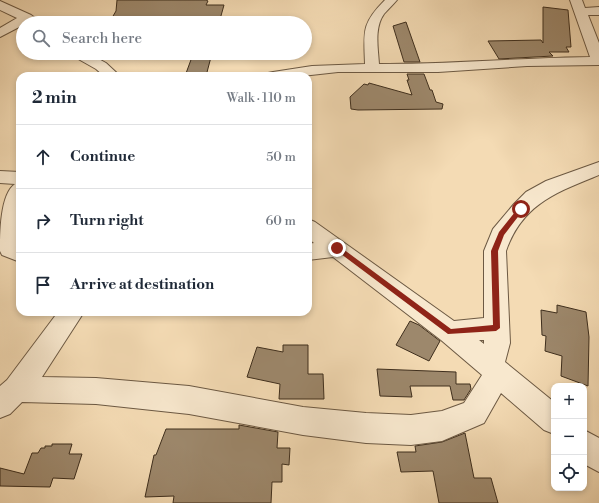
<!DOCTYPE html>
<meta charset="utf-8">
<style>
:root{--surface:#fff;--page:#f2f2f3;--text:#1f2937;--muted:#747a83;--line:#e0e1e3}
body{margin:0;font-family:"Libre Bodoni",serif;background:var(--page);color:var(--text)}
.controls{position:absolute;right:12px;bottom:12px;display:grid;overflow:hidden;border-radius:8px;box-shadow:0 2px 6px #0003}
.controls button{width:36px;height:36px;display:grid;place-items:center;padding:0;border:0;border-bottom:1px solid var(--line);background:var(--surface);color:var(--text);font:20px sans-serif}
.stop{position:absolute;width:12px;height:12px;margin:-9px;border:3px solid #8f2418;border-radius:50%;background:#fff}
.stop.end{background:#8f2418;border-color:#fff;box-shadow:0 1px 4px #0008}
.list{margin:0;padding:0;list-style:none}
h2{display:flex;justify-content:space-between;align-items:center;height:52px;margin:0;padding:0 16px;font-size:17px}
h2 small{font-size:13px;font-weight:400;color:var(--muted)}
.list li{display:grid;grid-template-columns:26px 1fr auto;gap:12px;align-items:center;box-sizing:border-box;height:64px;padding:0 16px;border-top:1px solid var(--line)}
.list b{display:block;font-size:15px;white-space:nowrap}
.list em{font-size:13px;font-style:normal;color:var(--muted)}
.icon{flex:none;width:22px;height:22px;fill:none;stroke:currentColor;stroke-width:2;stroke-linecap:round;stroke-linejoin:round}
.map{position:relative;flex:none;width:599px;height:503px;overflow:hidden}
.search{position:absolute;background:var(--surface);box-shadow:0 2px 6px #0003;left:16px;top:16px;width:296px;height:44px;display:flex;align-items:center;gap:10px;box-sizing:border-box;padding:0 14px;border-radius:22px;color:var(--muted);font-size:15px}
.panel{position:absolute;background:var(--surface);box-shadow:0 2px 6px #0003;left:16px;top:72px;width:296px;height:244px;border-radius:12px}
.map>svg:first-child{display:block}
</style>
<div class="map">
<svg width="599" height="503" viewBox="0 0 599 503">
<rect width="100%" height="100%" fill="#f4dbb4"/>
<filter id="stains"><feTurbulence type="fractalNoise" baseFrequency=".005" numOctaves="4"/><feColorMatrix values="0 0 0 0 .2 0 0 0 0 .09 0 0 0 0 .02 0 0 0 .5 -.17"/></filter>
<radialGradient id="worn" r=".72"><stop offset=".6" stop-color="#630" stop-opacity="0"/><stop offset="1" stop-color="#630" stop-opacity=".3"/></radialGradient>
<path fill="#9d886c" stroke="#3e2e1d" d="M 117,0 L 206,0 L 208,1 L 206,5 L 224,5 L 219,23 L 109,23 L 116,11 Z
M 543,7 L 568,10 L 571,47 L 566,47 L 569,52 L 549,52 L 553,56 L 499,59 L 488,41 L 541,40 L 543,43 Z
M 406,22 L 420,62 L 404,62 L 393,26 Z
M 192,57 L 211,57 L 206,76 L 185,76 Z
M 407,74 L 424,74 L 430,90 L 432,90 L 436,102 L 443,104 L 442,109 L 358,110 L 351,109 L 350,97 L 364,84 L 368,85 L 369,83 L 412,95 L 407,80 L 409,80 Z
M 557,305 L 586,312 L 589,337 L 588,386 L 561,376 L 562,356 L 545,351 L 546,336 L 542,335 L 541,310 L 557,313 Z
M 410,321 L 419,325 L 440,341 L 429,361 L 396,345 Z
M 283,345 L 308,345 L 308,374 L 323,374 L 324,399 L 279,399 L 280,384 L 247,377 L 257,347 L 283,352 Z
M 377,369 L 456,372 L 456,384 L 470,384 L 471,389 L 464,400 L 453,400 L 450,386 L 410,386 L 412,397 L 380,396 Z
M 239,425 L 278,432 L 277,448 L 290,448 L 289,465 L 282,464 L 282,482 L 272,482 L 271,503 L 173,503 L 174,496 L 145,497 L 154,455 L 156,455 L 166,429 L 239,429 Z
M 465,433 L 474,478 L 491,478 L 498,503 L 439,503 L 433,471 L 401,472 L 397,452 L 416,452 L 415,446 L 442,442 Z
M 52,444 L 72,444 L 69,454 L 82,454 L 74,479 L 53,478 L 50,487 L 0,486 L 0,468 L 24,474 L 32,453 L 38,453 L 41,448 L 45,448 L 45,446 L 52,446 Z"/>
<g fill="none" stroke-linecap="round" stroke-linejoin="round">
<defs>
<path id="minor" d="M 385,0 L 397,0 C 393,5 388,9 384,14 C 374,28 378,48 379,64 C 450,64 520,58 590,57 L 570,0 L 582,0 L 585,8 L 599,7 L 599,15 L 588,15 L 599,43 L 599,65 L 527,66 L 438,72 L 338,72 L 302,76 L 266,76 L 268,73 L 273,72 L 312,66 L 365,64 C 364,32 361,24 385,0 Z
M 0,1 L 31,15 L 42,23 L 23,23 L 23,25 L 0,37 L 0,28 L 17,18 L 0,10 Z
M 71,53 L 88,53 L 106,63 L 120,76 L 104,76 L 96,69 L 73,56 Z
M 599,162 L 599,175 C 557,192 522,204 506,251 L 510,343 L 505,362 L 554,402 L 554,434 L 544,430 L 501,393 L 484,423 L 442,441 L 411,445 L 366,443 L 303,435 L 189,414 L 96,404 L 22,402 L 10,414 L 0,418 L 0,386 L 7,380 L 58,312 L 84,312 L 42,377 L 96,378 L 189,386 L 303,407 L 366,413 L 411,415 L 442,411 L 464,403 L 482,375 L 441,340 L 333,257 L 308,260 L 308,244 L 314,243 L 308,238 L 308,219 L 315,222 L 454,321 L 484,318 L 484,251 L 493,229 L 514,204 L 526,192 L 546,181 ZM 479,340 L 484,340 L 484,344 Z
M 0,171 L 20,172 L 20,262 L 2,255 L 0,251 C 0,234 0,194 15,184 L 0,183 Z
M 584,430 L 599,438 L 599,472 L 584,464 Z"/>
</defs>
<use href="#minor" stroke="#6c5943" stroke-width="2"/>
<use href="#minor" fill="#f8e8ce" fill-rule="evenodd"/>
</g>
<path fill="#8f2418" d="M 519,207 L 524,209 L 504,235 L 498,251 L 500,328 L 496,331 L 448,334 L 333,248 L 337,245 L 339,246 L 451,329 L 493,325 L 491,251 L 499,232 Z"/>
<rect width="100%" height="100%" filter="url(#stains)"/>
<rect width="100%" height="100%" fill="url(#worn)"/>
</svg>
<div class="controls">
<button>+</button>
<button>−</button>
<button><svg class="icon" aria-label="locate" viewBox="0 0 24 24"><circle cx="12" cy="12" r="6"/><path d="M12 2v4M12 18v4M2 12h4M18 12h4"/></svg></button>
</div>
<div class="stop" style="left:521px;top:209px"></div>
<div class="stop end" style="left:337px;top:248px"></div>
<div class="search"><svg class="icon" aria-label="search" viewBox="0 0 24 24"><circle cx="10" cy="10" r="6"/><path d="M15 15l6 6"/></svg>Search here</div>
<section class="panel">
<h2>2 min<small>Walk · 110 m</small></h2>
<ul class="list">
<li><svg class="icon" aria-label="ahead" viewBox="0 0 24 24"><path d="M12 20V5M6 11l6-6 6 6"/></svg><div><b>Continue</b></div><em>50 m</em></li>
<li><svg class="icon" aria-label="right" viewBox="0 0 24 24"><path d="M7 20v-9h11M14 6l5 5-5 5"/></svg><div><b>Turn right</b></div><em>60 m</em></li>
<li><svg class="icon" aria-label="arrive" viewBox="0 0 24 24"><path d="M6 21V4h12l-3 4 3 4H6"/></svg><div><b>Arrive at destination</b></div></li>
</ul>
</section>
</div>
